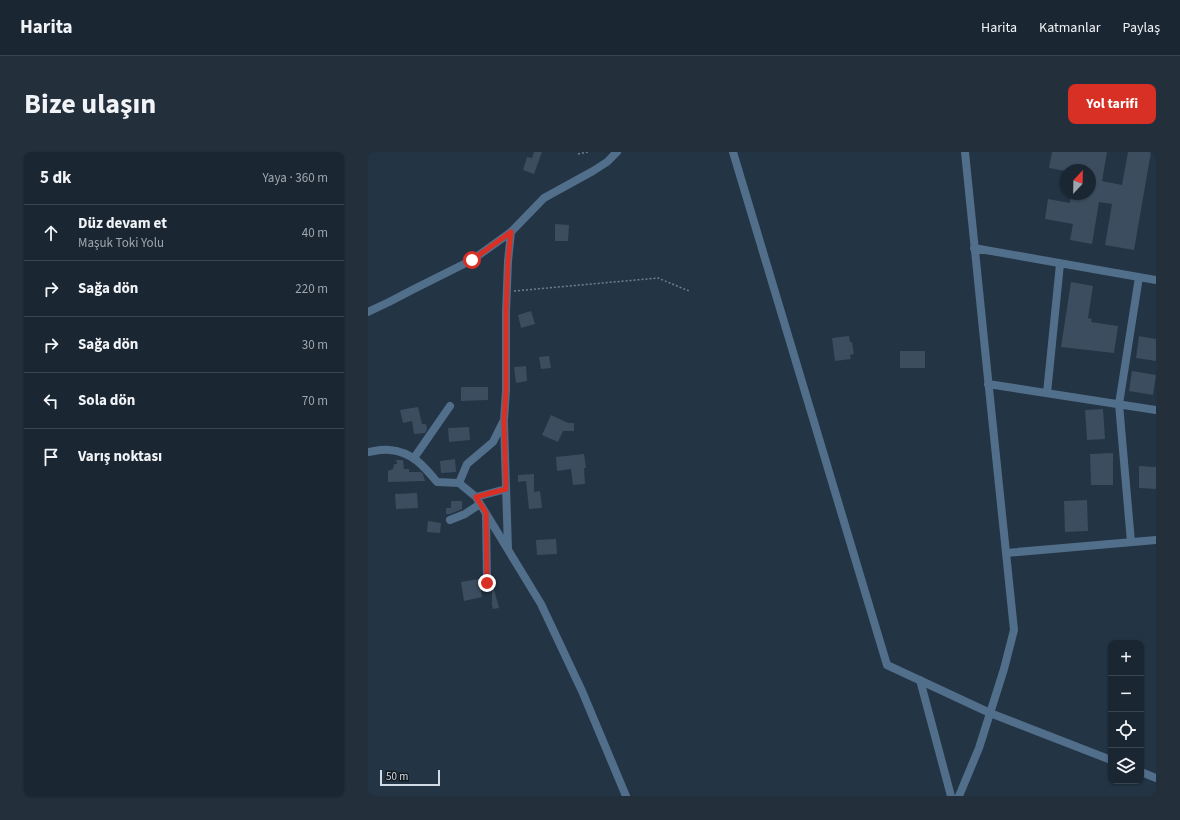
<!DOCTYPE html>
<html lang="tr">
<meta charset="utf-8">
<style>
:root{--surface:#1a2733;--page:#232f3b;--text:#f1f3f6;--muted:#9fa5ac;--line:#38444e;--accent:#d93025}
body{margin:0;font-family:"Source Sans 3",sans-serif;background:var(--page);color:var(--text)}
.controls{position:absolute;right:12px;bottom:12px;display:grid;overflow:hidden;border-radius:8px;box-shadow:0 1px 3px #0004}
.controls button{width:36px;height:36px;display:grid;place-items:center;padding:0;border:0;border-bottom:1px solid var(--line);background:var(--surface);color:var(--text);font:20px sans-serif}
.compass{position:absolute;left:692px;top:12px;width:36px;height:36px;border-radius:50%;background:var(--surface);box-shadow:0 1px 3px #0004;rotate:22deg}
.scale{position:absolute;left:12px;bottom:10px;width:60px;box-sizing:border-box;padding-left:4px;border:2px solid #d0dbe5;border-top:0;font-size:11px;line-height:14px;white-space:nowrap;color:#d0dbe5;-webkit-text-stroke:3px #131b22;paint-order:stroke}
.stop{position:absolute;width:12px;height:12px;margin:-9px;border:3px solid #d93025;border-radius:50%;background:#fff}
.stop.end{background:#d93025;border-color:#fff;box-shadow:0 1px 4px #0008}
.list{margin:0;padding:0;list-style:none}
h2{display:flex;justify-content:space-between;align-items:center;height:52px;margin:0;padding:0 16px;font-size:17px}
h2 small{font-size:13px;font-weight:400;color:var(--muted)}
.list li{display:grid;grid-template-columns:26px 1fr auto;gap:12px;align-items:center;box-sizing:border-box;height:56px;padding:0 16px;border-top:1px solid var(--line)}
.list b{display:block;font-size:15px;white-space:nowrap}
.list p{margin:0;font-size:13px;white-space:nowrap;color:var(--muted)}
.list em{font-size:13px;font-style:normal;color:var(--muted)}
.icon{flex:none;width:22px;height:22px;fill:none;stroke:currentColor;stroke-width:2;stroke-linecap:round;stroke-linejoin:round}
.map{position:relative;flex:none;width:788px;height:644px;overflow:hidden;border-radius:8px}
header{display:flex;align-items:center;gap:24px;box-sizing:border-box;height:56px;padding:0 20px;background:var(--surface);border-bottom:1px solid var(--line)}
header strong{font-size:19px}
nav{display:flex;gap:22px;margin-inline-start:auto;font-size:14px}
.intro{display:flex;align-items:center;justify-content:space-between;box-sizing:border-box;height:96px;padding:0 24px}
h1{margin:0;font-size:28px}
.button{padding:10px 18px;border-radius:8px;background:var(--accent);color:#fff;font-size:14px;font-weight:700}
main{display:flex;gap:24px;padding:0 24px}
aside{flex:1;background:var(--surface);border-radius:8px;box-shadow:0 1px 3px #0004}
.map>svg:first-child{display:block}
</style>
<header>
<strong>Harita</strong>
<nav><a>Harita</a><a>Katmanlar</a><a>Paylaş</a></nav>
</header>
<div class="intro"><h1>Bize ulaşın</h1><a class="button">Yol tarifi</a></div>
<main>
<aside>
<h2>5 dk<small>Yaya · 360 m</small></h2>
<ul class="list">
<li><svg class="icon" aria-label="ahead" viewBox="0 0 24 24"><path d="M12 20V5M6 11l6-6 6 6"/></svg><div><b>Düz devam et</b><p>Maşuk Toki Yolu</p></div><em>40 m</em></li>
<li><svg class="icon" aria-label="right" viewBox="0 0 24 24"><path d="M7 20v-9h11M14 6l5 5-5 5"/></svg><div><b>Sağa dön</b></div><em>220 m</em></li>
<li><svg class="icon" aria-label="right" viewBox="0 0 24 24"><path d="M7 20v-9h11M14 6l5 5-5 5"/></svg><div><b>Sağa dön</b></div><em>30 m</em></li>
<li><svg class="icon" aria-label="left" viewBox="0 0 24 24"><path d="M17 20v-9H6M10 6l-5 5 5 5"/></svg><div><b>Sola dön</b></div><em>70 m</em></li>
<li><svg class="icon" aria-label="arrive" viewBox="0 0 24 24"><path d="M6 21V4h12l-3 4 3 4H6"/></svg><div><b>Varış noktası</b></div></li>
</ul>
</aside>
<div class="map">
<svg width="788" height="644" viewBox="0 0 788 644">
<rect width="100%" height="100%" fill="#233444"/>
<path fill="#3b4d5f" d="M 166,0 L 174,0 L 166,22 L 155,18 L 159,5 L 164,6 Z
M 684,0 L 739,0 L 734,29 L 754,33 L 760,0 L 783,0 L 766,98 L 737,93 L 744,52 L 731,50 L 724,92 L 702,88 L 705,72 L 677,67 L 680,47 L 702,51 L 703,42 L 722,42 L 722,18 L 698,19 L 681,16 Z
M 187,72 L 201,73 L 200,89 L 187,89 Z
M 703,130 L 725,134 L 720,166 L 724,167 L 723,170 L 750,174 L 746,201 L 693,195 Z
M 163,159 L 167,172 L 153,176 L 150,163 Z
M 481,184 L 482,190 L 484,190 L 486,202 L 482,203 L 483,207 L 467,209 L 464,186 Z
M 771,184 L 788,187 L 788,209 L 768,206 Z
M 532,199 L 557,199 L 557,216 L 532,216 Z
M 181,204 L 183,216 L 173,217 L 171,205 Z
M 158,214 L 159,229 L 148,231 L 146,215 Z
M 764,219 L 788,223 L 785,243 L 761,239 Z
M 93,235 L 120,235 L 120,248 L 93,249 Z
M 50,255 L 54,272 L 58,272 L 59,277 L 57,281 L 46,282 L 44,269 L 35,271 L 32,258 Z
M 735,257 L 737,287 L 719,288 L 717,258 Z
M 183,263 L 200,271 L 206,271 L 206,279 L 195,279 L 190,290 L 174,283 Z
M 101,275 L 102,288 L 81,290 L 80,276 Z
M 745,301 L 745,333 L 723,333 L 722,302 Z
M 216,302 L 218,316 L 216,316 L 217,332 L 205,333 L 203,317 L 189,319 L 188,305 Z
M 87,307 L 88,320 L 73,321 L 72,309 Z
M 28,308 L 35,308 L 36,317 L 41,317 L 41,320 L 53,320 L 55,322 L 57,329 L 20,330 L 20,319 L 25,317 L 26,312 L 29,312 Z
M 771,314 L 788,315 L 788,337 L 771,336 Z
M 166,322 L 166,340 L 172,339 L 174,356 L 161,357 L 158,329 L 150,330 L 150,323 Z
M 49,341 L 50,356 L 28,357 L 27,342 Z
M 719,348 L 720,379 L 697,380 L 696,349 Z
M 83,349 L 94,349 L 94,357 L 82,362 L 78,362 L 78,356 L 83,356 Z
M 60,369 L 73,371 L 72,381 L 59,380 Z
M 188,387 L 189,402 L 169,403 L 168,388 Z
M 111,427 L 114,445 L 96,449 L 93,430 Z
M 124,437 L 126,437 L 131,456 L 125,457 L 124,453 Z"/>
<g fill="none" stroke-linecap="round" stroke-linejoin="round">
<path stroke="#717f8d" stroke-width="1.5" stroke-dasharray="2 2" stroke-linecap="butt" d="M 210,2 L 220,0
M 146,139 L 290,126 L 321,139"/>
<path stroke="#516e8b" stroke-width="8" d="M 365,0 L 519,513 L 622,561 L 743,608
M 606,96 L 788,128
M 0,160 L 21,150 L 46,137 L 104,108 L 143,80 L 176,46 L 225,19 L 239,10 L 249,0
M 620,232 L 788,258
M 679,241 L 692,112
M 136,271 L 140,397
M 0,300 C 7,299 15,297 22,298 C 44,300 56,314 69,330 L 91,331 L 108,345 L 173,452 L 214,539 L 258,644
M 46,306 L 82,254
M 91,331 L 99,312 L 125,290 L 136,268 L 138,239 L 138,160 L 140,109 L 143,80
M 108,345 L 138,337
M 118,362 L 119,431
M 82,368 L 97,362 L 112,352
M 763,390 L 751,252 L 771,125
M 638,401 L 788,388
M 552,528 L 583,644
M 773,620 L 788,626
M 591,644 L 611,596 L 636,517 L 646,478 L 619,217 L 597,0"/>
</g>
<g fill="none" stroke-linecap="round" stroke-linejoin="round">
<path stroke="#d93025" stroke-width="5" d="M 104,108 L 143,80 L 140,109 L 138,160 L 138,240 L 136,268 L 138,337 L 108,345 L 118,361 L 119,431"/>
</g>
</svg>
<div class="controls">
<button>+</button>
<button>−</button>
<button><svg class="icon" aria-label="locate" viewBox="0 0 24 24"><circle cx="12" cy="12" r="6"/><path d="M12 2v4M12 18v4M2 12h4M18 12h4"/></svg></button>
<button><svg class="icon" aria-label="layers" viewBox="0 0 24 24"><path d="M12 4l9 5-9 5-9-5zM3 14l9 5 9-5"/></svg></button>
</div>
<svg class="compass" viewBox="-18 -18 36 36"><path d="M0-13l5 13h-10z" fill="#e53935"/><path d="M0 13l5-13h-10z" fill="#9fa5ac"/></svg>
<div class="scale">50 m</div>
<div class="stop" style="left:104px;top:108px"></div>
<div class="stop end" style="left:119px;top:431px"></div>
</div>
</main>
